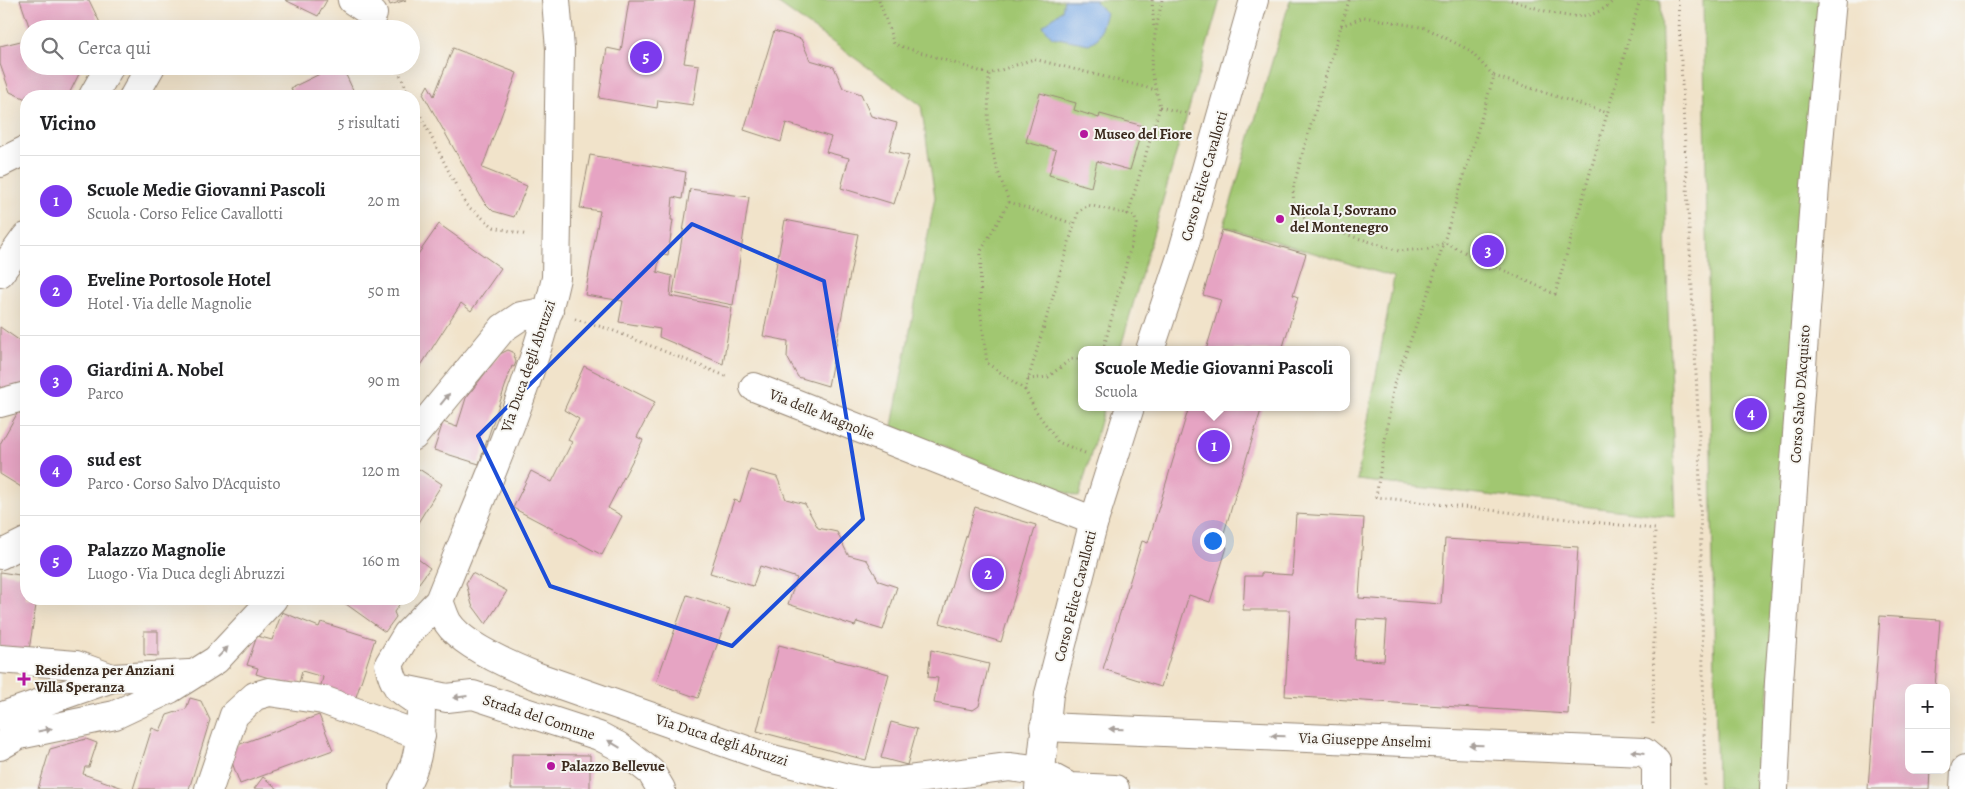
<!DOCTYPE html>
<html lang="it">
<meta charset="utf-8">
<style>
:root{--surface:#fff;--page:#f2f2f2;--text:#202124;--muted:#757577;--line:#e0e0e0;--accent:#7c3aed}
body{margin:0;font-family:Alegreya,serif;background:var(--page);color:var(--text)}
.controls{position:absolute;right:15px;bottom:15px;display:grid;overflow:hidden;border-radius:10px;box-shadow:0 5px 20px #0002}
.controls button{width:45px;height:45px;display:grid;place-items:center;padding:0;border:0;border-bottom:1px solid var(--line);background:var(--surface);color:var(--text);font:25px sans-serif}
.you{position:absolute;left:1212px;top:540px;width:18px;height:18px;margin:-12px;border:4px solid #fff;border-radius:50%;background:#1a73e8;box-shadow:0 0 0 8px #1a73e833}
.badge{display:grid;place-items:center;width:32px;height:32px;border-radius:50%;background:var(--accent);color:#fff;font-size:16px;font-weight:700}
.pin{position:absolute;translate:-50% -50%;border:2px solid #fff;box-shadow:0 1px 5px #0006}
.popup{position:absolute;left:1078px;top:346px;width:272px;height:65px;box-sizing:border-box;display:grid;place-content:center;border-radius:10px;background:var(--surface);filter:drop-shadow(0 1px 4px #0005);font-size:16px;white-space:nowrap;color:var(--muted)}
.popup b{font-size:19px;color:var(--text)}
.popup::after{content:'';position:absolute;left:50%;top:100%;margin-left:-10px;border:10px solid transparent;border-top-color:var(--surface)}
.list{margin:0;padding:0;list-style:none}
h2{display:flex;justify-content:space-between;align-items:center;height:65px;margin:0;padding:0 20px;font-size:21px}
h2 small{font-size:16px;font-weight:400;color:var(--muted)}
.list li{display:grid;grid-template-columns:32px 1fr auto;gap:15px;align-items:center;box-sizing:border-box;height:90px;padding:0 20px;border-top:1px solid var(--line)}
.list b{display:block;font-size:19px;white-space:nowrap}
.list p{margin:0;font-size:16px;white-space:nowrap;color:var(--muted)}
.list em{font-size:16px;font-style:normal;color:var(--muted)}
.icon{flex:none;width:28px;height:28px;fill:none;stroke:currentColor;stroke-width:2;stroke-linecap:round;stroke-linejoin:round}
.map{position:relative;flex:none;width:1965px;height:789px;overflow:hidden}
.search{position:absolute;background:var(--surface);box-shadow:0 5px 20px #0002;left:20px;top:20px;width:400px;height:55px;display:flex;align-items:center;gap:12px;box-sizing:border-box;padding:0 18px;border-radius:28px;color:var(--muted);font-size:19px}
.panel{position:absolute;background:var(--surface);box-shadow:0 5px 20px #0002;left:20px;top:90px;width:400px;height:515px;border-radius:20px}
.map>svg:first-child{display:block}
</style>
<div class="map">
<svg width="1965" height="789" viewBox="0 0 1965 789">
<rect width="100%" height="100%" fill="#f6f6f2"/>
<filter id="ink" filterUnits="userSpaceOnUse"><feTurbulence type="fractalNoise" baseFrequency=".02" numOctaves="2"/><feDisplacementMap in="SourceGraphic" scale="10" xChannelSelector="R" yChannelSelector="G"/><feConvolveMatrix kernelMatrix="1 2 1 2 8 2 1 2 1" color-interpolation-filters="sRGB"/></filter>
<filter id="wash" filterUnits="userSpaceOnUse"><feTurbulence type="fractalNoise" baseFrequency=".0096" numOctaves="4" result="noise"/><feDisplacementMap in="SourceGraphic" scale="20" xChannelSelector="R" yChannelSelector="G"/><feGaussianBlur stdDeviation="1.12" result="paint"/><feColorMatrix in="noise" values="0 0 0 0 0 0 0 0 0 0 0 0 0 0 0 0 0 1.4 0 .05"/><feComposite in="paint" operator="in"/></filter>
<g filter="url(#wash)">
<rect width="100%" height="100%" fill="#f1e3ca"/>
<path fill="#a1c771" stroke="#6e7848" d="M 773,0 L 1220,0 L 1120,350 L 1082,350 L 1082,407 L 1104,407 L 1079,497 L 988,465 L 892,426 L 935,197 L 921,105 Z
M 1290,0 L 1661,0 L 1668,310 L 1676,517 L 1357,480 L 1394,277 L 1224,226 Z
M 1703,0 L 1824,0 L 1761,789 L 1717,789 Z"/>
<path fill="#7dace7" stroke="#5c6b82" d="M 1064,0 L 1096,0 L 1095,2 L 1106,13 L 1098,38 L 1089,44 L 1052,37 L 1043,26 L 1062,10 Z"/>
<g id="blocks">
<path fill="#e6a4c3" fill-rule="evenodd" d="M 20,0 L 89,0 L 103,29 L 30,29 Z
M 285,0 L 327,0 L 318,16 Z
M 388,0 L 406,0 L 390,5 Z
M 629,0 L 695,0 L 684,63 L 699,65 L 693,105 L 658,100 L 657,108 L 599,98 L 607,48 L 621,51 Z
M 774,31 L 801,39 L 810,60 L 834,67 L 843,88 L 861,94 L 871,116 L 897,123 L 889,151 L 909,156 L 894,204 L 841,188 L 849,158 L 826,152 L 831,137 L 786,123 L 781,142 L 744,130 Z
M 29,39 L 29,66 L 83,66 L 69,94 L 26,96 L 26,99 L 10,92 L 0,64 L 0,46 Z
M 453,48 L 517,73 L 482,168 L 527,186 L 514,217 L 493,211 L 484,202 L 423,94 L 428,85 L 434,96 Z
M 332,68 L 346,75 L 356,96 L 294,96 L 291,88 Z
M 1040,93 L 1076,103 L 1074,110 L 1099,118 L 1100,114 L 1143,126 L 1130,170 L 1097,161 L 1091,187 L 1049,175 L 1056,150 L 1026,142 Z
M 590,155 L 686,172 L 682,199 L 673,197 L 671,220 L 673,220 L 668,255 L 660,253 L 657,272 L 672,276 L 670,296 L 732,308 L 723,364 L 659,337 L 660,329 L 619,322 L 623,301 L 585,295 L 600,211 L 580,208 Z
M 690,189 L 749,197 L 733,305 L 673,293 Z
M 785,220 L 858,234 L 828,386 L 798,377 L 787,357 L 788,341 L 763,336 Z
M 439,224 L 501,268 L 471,311 L 461,303 L 420,367 L 414,362 L 414,260 Z
M 1222,230 L 1306,254 L 1293,295 L 1298,297 L 1282,350 L 1206,350 L 1221,300 L 1203,295 Z
M 0,327 L 23,343 L 26,338 L 26,386 L 0,392 Z
M 508,350 L 513,352 L 516,362 L 514,367 L 512,366 L 479,464 L 434,450 L 443,422 L 457,427 L 466,398 L 500,354 Z
M 584,366 L 655,402 L 637,437 L 643,440 L 608,508 L 622,516 L 602,555 L 513,508 L 531,471 L 552,482 L 572,442 L 568,440 L 579,419 L 564,410 Z
M 1189,407 L 1262,407 L 1220,546 L 1227,547 L 1210,602 L 1189,595 L 1161,687 L 1103,669 L 1142,541 L 1148,543 Z
M 18,412 L 26,417 L 26,490 L 0,474 L 0,444 Z
M 419,469 L 442,484 L 414,529 L 414,473 L 416,474 Z
M 750,470 L 777,477 L 786,499 L 805,504 L 818,528 L 837,532 L 848,555 L 867,560 L 879,581 L 897,587 L 883,630 L 857,622 L 855,626 L 788,604 L 797,578 L 760,566 L 753,586 L 710,573 L 734,500 L 740,502 Z
M 975,507 L 1036,525 L 1001,642 L 940,623 Z
M 1296,514 L 1364,518 L 1359,598 L 1441,604 L 1445,539 L 1578,547 L 1568,714 L 1285,696 L 1290,610 L 1243,610 L 1245,576 L 1261,576 L 1261,573 L 1292,575 ZM 1357,619 L 1387,621 L 1384,661 L 1354,659 Z
M 414,556 L 430,568 L 419,583 L 415,582 L 414,584 Z
M 0,572 L 26,576 L 26,599 L 37,599 L 29,650 L 0,646 Z
M 472,573 L 507,591 L 486,624 L 472,605 L 466,583 Z
M 687,595 L 730,609 L 698,698 L 656,683 Z
M 339,599 L 403,599 L 394,612 L 396,617 L 385,632 Z
M 282,612 L 319,627 L 321,622 L 375,639 L 355,700 L 320,689 L 323,677 L 302,671 L 299,683 L 293,682 L 292,685 L 256,674 L 258,668 L 247,665 L 257,636 L 272,640 Z
M 1880,616 L 1940,620 L 1935,688 L 1909,688 L 1909,770 L 1930,770 L 1929,789 L 1868,789 Z
M 144,631 L 158,631 L 158,656 L 144,655 Z
M 779,645 L 889,674 L 866,760 L 757,731 Z
M 931,650 L 989,664 L 979,706 L 973,710 L 934,703 L 938,678 L 928,677 Z
M 190,698 L 201,701 L 210,720 L 189,789 L 133,789 L 152,728 L 160,731 L 167,715 L 186,709 Z
M 319,715 L 333,750 L 240,784 L 227,749 Z
M 891,722 L 917,729 L 907,765 L 881,758 Z
M 86,739 L 97,743 L 89,767 L 85,767 L 83,774 L 126,789 L 38,789 L 50,749 Z
M 512,754 L 590,755 L 590,789 L 511,789 Z
M 263,777 L 278,789 L 254,789 Z"/>
</g>
</g>
<g filter="url(#ink)">
<use href="#blocks" fill-opacity="0" stroke="#968674" stroke-width="1"/>
<g fill="none" stroke-linecap="round" stroke-linejoin="round">
<defs>
<path id="minor" d="M 352,0 L 373,14
M 556,0 L 560,49 L 556,278 C 531,390 481,495 439,601 C 442,608 444,616 448,623 C 463,646 513,667 538,677 L 769,758 L 848,778 L 872,782 L 901,781 L 1009,767 L 1040,771 L 1070,787 L 1115,789
M 93,96 L 110,66
M 134,96 L 151,66
M 0,163 L 26,150
M 0,273 L 26,237
M 754,387 L 1094,521
M 0,403 L 26,396
M 414,436 L 503,328 L 521,316 L 549,311
M 0,555 L 26,542
M 0,659 L 76,665 L 112,678
M 398,688 L 447,698 L 473,695 L 599,736 L 618,746 L 651,772 L 661,789
M 0,717 L 112,678 L 189,674
M 1044,727 L 1644,752 L 1656,762 L 1656,789
M 0,746 L 19,735 L 115,715 L 170,689 L 216,660 L 273,599
M 209,789 L 234,715 L 255,696 L 269,692 L 323,700 L 421,736
M 403,789 C 420,763 421,734 421,704 C 400,690 394,689 389,664 L 407,634 L 439,601
M 1774,789 L 1779,682 L 1815,186 L 1832,0
M 1964,789 L 1965,770"/>
<path id="major" d="M 1150,350 L 1182,254 L 1254,0
M 1039,789 L 1049,694 L 1094,521 L 1130,407"/>
</defs>
<use href="#minor" stroke="#968674" stroke-width="30"/>
<use href="#major" stroke="#968674" stroke-width="30"/>
<path stroke="#968674" stroke-width="3" stroke-dasharray="1 4" stroke-linecap="butt" d="M 879,0 L 894,44 L 989,74
M 1152,0 L 1154,29
M 1349,0 L 1301,158 L 1293,189 L 1294,209 L 1310,223 L 1399,251 L 1428,249 L 1445,243 L 1555,294 L 1640,0
M 1511,0 C 1545,10 1585,31 1614,0
M 1678,0 L 1699,435 L 1705,789
M 1341,26 L 1364,17 L 1426,28 L 1469,50 L 1494,76 L 1430,288 L 1394,384 L 1376,497 L 1655,529 L 1653,724
M 396,66 L 410,96
M 1494,76 L 1607,113
M 414,103 L 466,205 L 494,227 L 527,235
M 1160,107 L 1192,115
M 1009,202 L 1074,224
M 575,319 L 609,329 L 728,377
M 1103,350 L 1137,224 L 1134,216 L 1128,214 L 1160,107 L 1151,69 L 1155,35 L 1162,0
M 1028,379 L 1048,377 L 1071,359 L 1082,359
M 1025,390 L 987,363 L 980,307 L 981,251 L 1009,202 L 995,163 L 988,124 L 989,74 L 1034,59 L 1156,90
M 1085,453 L 1058,442 L 1036,411 L 1025,390 L 1078,212 L 1088,205 L 1128,214"/>
<use href="#minor" stroke="#fff" stroke-width="28"/>
<use href="#major" stroke="#fff" stroke-width="28"/>
</g>
<defs><path id="oneway-solid" d="M-6-.8H1V-3.2L6.5 0L1 3.2V.8H-6Z" transform="scale(1.25)"/></defs>
<g fill="#a79f9a">
<use href="#oneway-solid" transform="translate(445 399) rotate(-51)"/>
<use href="#oneway-solid" transform="translate(223 652) rotate(-46)"/>
<use href="#oneway-solid" transform="translate(460 697) rotate(173)"/>
<use href="#oneway-solid" transform="translate(1116 729) rotate(-178)"/>
<use href="#oneway-solid" transform="translate(45 730) rotate(-12)"/>
<use href="#oneway-solid" transform="translate(1278 736) rotate(-178)"/>
<use href="#oneway-solid" transform="translate(614 744) rotate(-149)"/>
<use href="#oneway-solid" transform="translate(1476 745) rotate(-178)"/>
<use href="#oneway-solid" transform="translate(1638 752) rotate(-173)"/>
</g>
</g>
<path fill="none" stroke="#1d4ed8" stroke-width="4" stroke-linejoin="round" d="M 692,224 L 824,281 L 863,519 L 732,646 L 550,586 L 478,436 Z"/>
<g fill="#b5179e" stroke="#f6f6f2" stroke-width="2">
<circle cx="1084" cy="134" r="5"/>
<circle cx="1280" cy="219" r="5"/>
<path d="M21.5 671.5h5v5h5v5h-5v5h-5v-5h-5v-5h5z"/>
<circle cx="551" cy="766" r="5"/>
</g>
<g text-anchor="middle" stroke-width="4" stroke-linejoin="round" paint-order="stroke">
<g font-size="15" font-weight="bold" fill="#3b2a1e" stroke="#f6f6f2" text-anchor="start">
<text x="1094" y="139">Museo del Fiore</text>
<text x="1290" y="215">Nicola I, Sovrano<tspan x="1290" dy="17">del Montenegro</tspan></text>
<text x="35" y="675">Residenza per Anziani<tspan x="35" dy="17">Villa Speranza</tspan></text>
<text x="561" y="771">Palazzo Bellevue</text>
</g>
<g font-size="15" fill="#3b2a1e" stroke="#f6f6f2">
<text transform="translate(1204 176) rotate(-74)" y="5">Corso Felice Cavallotti</text>
<text transform="translate(528 366) rotate(-71)" y="5">Via Duca degli Abruzzi</text>
<text transform="translate(1800 394) rotate(-86)" y="5">Corso Salvo D'Acquisto</text>
<text transform="translate(822 414) rotate(22)" y="5">Via delle Magnolie</text>
<text transform="translate(1075 596) rotate(-76)" y="5">Corso Felice Cavallotti</text>
<text transform="translate(539 717) rotate(18)" y="5">Strada del Comune</text>
<text transform="translate(722 740) rotate(18)" y="5">Via Duca degli Abruzzi</text>
<text transform="translate(1365 740) rotate(2)" y="5">Via Giuseppe Anselmi</text>
</g>
</g>
</svg>
<div class="controls">
<button>+</button>
<button>−</button>
</div>
<div class="you"></div>
<div class="pin badge" style="left:1214px;top:446px">1</div>
<div class="popup"><b>Scuole Medie Giovanni Pascoli</b>Scuola</div>
<div class="pin badge" style="left:988px;top:574px">2</div>
<div class="pin badge" style="left:1488px;top:251px">3</div>
<div class="pin badge" style="left:1751px;top:414px">4</div>
<div class="pin badge" style="left:646px;top:57px">5</div>
<div class="search"><svg class="icon" aria-label="search" viewBox="0 0 24 24"><circle cx="10" cy="10" r="6"/><path d="M15 15l6 6"/></svg>Cerca qui</div>
<section class="panel">
<h2>Vicino<small>5 risultati</small></h2>
<ul class="list">
<li><span class="badge">1</span><div><b>Scuole Medie Giovanni Pascoli</b><p>Scuola · Corso Felice Cavallotti</p></div><em>20 m</em></li>
<li><span class="badge">2</span><div><b>Eveline Portosole Hotel</b><p>Hotel · Via delle Magnolie</p></div><em>50 m</em></li>
<li><span class="badge">3</span><div><b>Giardini A. Nobel</b><p>Parco</p></div><em>90 m</em></li>
<li><span class="badge">4</span><div><b>sud est</b><p>Parco · Corso Salvo D'Acquisto</p></div><em>120 m</em></li>
<li><span class="badge">5</span><div><b>Palazzo Magnolie</b><p>Luogo · Via Duca degli Abruzzi</p></div><em>160 m</em></li>
</ul>
</section>
</div>
